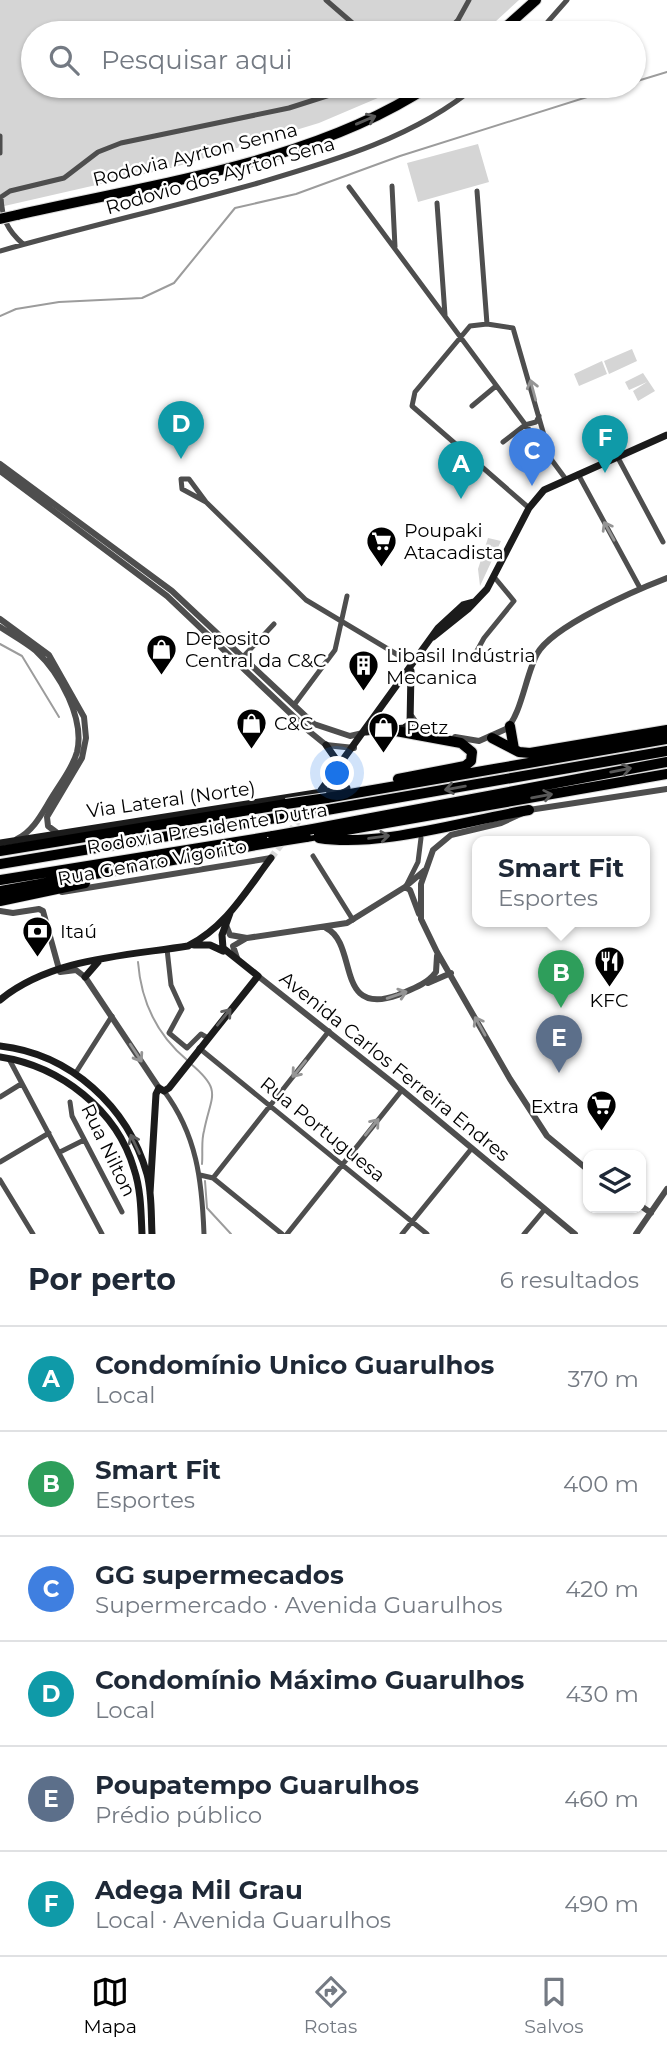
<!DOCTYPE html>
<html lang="pt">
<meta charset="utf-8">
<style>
:root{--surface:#fff;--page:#f6f6f7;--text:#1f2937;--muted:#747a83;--line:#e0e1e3;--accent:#000}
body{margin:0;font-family:Montserrat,sans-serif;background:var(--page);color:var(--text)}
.controls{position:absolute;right:21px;bottom:21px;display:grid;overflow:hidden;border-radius:14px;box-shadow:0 2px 5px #0004}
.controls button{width:63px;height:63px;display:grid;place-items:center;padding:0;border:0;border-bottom:2px solid var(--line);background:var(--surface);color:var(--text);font:35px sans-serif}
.you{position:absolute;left:338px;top:774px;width:24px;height:24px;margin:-18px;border:5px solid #fff;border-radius:50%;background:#1a73e8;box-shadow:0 0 0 10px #1a73e833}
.badge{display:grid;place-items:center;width:46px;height:46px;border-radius:50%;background:var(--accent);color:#fff;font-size:23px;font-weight:700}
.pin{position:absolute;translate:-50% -58px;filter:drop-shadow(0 2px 4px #0008)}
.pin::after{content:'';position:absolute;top:37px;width:24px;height:21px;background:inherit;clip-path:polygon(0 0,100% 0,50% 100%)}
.popup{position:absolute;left:472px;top:836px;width:178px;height:91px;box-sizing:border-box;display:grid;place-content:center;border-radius:14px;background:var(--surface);filter:drop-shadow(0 2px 5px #0005);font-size:23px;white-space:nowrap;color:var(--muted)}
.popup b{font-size:26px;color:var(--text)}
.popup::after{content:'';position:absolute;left:50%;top:100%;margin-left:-14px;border:14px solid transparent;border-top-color:var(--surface)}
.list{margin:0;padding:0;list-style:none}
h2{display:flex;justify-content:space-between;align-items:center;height:91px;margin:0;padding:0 28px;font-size:30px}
h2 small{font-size:23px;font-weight:400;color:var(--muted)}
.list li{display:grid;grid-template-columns:46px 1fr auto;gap:21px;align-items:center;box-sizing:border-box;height:105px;padding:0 28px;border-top:2px solid var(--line)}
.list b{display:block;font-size:26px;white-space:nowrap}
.list p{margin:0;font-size:23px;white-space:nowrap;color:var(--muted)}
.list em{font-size:23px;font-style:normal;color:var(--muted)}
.icon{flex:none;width:38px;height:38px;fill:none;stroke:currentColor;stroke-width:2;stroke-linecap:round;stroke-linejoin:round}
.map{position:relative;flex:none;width:667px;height:1234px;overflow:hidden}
.search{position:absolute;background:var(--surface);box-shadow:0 2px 5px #0004;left:21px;right:21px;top:21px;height:77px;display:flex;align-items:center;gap:18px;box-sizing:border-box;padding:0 24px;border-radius:38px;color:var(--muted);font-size:26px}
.sheet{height:721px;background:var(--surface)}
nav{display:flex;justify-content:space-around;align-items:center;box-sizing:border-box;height:98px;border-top:2px solid var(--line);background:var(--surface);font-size:19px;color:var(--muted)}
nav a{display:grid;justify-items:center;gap:4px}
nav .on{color:var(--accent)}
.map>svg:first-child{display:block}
</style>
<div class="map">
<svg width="667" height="1234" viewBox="0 0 667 1234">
<rect width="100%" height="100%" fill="#fff"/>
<path fill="#d5d5d5" d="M 0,0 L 519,0 L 483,33 L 33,33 L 33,86 L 406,86 L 319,123 L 175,167 L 0,207 Z
M 478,144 L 489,182 L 418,202 L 407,163 Z
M 632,349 L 637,361 L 609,374 L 604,361 Z
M 602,361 L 607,374 L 579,386 L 574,374 Z
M 643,373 L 655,391 L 638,401 L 633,391 L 647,382 L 629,390 L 625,382 Z
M 488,538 L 501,541 L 480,586 L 478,569 Z"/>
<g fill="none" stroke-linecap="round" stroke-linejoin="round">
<path stroke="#9c9c9c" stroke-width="2" d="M 634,82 L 667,72
M 0,316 L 16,309 L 59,302 L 142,298 L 174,283 L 235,208 L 296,194 L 400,156 L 622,86
M 0,644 L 22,656 L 59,717
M 138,962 C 141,1001 156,1034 187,1060
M 191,1064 C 223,1091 211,1095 204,1131 C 201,1141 203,1153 202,1164
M 205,1181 L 207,1208 L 231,1234"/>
<path stroke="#d9d9d9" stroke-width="7" stroke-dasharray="7 3.5" stroke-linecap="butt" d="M 271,858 L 314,799"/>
<defs>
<path id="motorway" d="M 499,33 L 536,0
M 17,215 C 151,184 313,163 429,86
M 510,726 L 514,749
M 385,729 L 461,743 L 472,752 L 471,761 L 465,766 L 398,779
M 492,738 L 519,752 L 530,753 L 667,730
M 327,798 L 667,739
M 321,811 L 667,751
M 313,829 L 667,762
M 306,837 L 667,774
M 319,838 C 380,848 467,820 529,810
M 0,851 L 286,804
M 0,864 L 282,817
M 0,880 L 273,836
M 0,891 L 268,843
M 0,901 L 85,883"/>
</defs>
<use href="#motorway" stroke="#dbdbdb" stroke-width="12"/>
<path stroke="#4e4e4e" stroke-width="5" d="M 326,0 L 364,33
M 445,33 L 458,20 L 469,0
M 538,33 L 567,0
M 0,136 L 0,153
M 392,186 L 395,247
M 349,187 L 565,478
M 477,191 L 487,324
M 437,203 L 445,315
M 23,244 C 7,230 2,218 1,197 L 10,191 L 64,178 L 98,152 L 121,143 L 289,108 L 358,86
M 0,251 C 85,227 172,207 258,183 C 333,161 416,137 476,86
M 472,406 L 496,386
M 503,442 L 525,425 L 536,422 L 539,416
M 617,456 L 663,542
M 578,474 L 640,588
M 206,502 L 182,489 L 181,479 L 189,479 L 206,502 L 306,600 L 413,664
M 529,508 L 412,406 L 415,392 L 470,326 L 487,324 L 513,328 L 550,456
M 243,657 L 274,624
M 473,658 L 484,638 L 514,601 L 495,578
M 294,705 L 335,650 L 347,596
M 313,856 L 353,920
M 407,884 L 418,862 L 421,838
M 167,949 L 171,985 L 182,1009 L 169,1033 L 187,1048 L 201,1034 L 208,1038
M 199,1048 L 427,1234
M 9,1059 L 102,1234
M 75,1074 L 112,1016
M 164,1091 C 197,1135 202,1181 204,1234
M 0,1097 L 21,1084
M 70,1102 L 72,1116 L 122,1212
M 60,1152 L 84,1140
M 0,1162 L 49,1133
M 200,1175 L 213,1178 L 282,1234
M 213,1178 L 329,1031
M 0,1180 L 33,1234
M 287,1234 L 402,1090
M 402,1234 L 472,1148
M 524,1234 L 545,1209"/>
<path stroke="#4e4e4e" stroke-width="6" d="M 0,464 L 172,591 L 314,724 L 350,736 L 363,733
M 0,471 L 167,596 L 310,732 L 326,745 L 354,748
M 0,619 L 49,655 L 84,717 L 86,738 L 82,758 L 47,817 L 48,826 L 56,832
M 0,627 C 12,635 25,642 36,651 C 60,673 85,719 77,752 C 73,767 62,781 54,794 C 43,811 35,830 17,839
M 412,717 L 420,729 L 445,735
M 455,737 L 479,741 L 506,729 C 521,716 526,674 537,654 C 552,626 636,590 667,578
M 405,887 L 410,890 L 419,914
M 62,892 L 271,858
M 0,911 L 13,913 L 39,909 L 43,911 L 59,969
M 226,925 L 230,935 L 247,938 L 347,923 L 405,887 L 425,870
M 326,928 C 359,944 334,1018 398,995 C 412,989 426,985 436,972 L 437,956
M 237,958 L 233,946 L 245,939
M 60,972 L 76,970 L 85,977 L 159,1088
M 258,976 L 402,1090 L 575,1234
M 428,983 L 451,973
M 588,1170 L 547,1136 L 510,1079 L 437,952 L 421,919 L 421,884 L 433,850 L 451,835 L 501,823 L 529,810 L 667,789
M 641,1206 L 651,1213
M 636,1234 L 667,1189"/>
<path stroke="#1b1b1b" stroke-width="7" d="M 433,637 L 468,609 L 487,589 L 529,508 L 544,490 L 667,435
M 366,732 L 404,728 L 410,724 L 411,671
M 326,745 L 340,765
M 321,790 L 438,628 L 463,605 L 474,602
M 0,843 L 347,788
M 194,945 L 210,945 L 223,951
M 85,977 L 98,962
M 0,1000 C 51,958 125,956 188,946 C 226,927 246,891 271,858
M 0,1046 C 71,1054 128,1107 147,1174 C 152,1193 151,1214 152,1234
M 0,1057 C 60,1066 117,1110 134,1169 C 141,1190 141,1212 142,1234
M 150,1193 L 156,1094 L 159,1088 L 164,1091 L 169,1088 L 258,976 L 223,948 L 222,935 L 230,913"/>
<use href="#motorway" stroke="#000" stroke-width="10"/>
<defs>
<path id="motorway-bridge" d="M 0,219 L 17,215
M 286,804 L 327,798
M 282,817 L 321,811
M 273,836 L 313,829
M 268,843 L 306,837"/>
</defs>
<use href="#motorway-bridge" stroke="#dbdbdb" stroke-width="12" stroke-linecap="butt"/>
<use href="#motorway-bridge" stroke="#000" stroke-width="10"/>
</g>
<defs><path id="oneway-shaft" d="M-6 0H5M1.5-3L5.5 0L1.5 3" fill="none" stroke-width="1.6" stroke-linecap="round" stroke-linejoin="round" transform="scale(1.75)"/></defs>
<g stroke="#595959">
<use href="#oneway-shaft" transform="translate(366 120) rotate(-23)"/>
<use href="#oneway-shaft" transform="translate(621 770) rotate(-11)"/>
<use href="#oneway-shaft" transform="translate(455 788) rotate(170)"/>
<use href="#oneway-shaft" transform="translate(542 796) rotate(-10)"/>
<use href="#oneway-shaft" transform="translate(379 837) rotate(-8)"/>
</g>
<g stroke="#959595">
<use href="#oneway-shaft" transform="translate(533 390) rotate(-105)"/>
<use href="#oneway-shaft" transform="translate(609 531) rotate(-119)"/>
<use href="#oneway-shaft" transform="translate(397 995) rotate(-19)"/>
<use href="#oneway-shaft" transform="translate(480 1026) rotate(-119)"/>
<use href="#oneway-shaft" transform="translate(136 1053) rotate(57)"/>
<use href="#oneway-shaft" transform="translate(299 1069) rotate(129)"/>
<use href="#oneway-shaft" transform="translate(372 1127) rotate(-51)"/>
</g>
<g stroke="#5f5f5f">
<use href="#oneway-shaft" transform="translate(224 1017) rotate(-51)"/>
<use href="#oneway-shaft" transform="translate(135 1144) rotate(-115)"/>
</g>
<defs>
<symbol id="supermarket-pin" viewBox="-11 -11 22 30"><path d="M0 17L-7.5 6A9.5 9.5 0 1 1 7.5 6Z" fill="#000" stroke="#fff"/><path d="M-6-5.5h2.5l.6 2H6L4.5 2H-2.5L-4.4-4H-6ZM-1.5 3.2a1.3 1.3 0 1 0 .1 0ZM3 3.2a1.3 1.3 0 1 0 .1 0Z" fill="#fff"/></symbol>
<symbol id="shop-pin" viewBox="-11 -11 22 30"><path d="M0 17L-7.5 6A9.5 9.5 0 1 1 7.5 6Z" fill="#000" stroke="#fff"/><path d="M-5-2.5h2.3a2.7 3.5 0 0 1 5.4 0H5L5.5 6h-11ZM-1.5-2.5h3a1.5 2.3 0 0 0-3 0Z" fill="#fff"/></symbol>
<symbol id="building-pin" viewBox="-11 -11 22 30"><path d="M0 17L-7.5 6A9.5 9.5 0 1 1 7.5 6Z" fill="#000" stroke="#fff"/><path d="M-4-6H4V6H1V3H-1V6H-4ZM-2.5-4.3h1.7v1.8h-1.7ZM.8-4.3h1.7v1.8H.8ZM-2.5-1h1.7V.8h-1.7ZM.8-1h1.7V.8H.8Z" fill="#fff"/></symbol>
<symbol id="bank-pin" viewBox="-11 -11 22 30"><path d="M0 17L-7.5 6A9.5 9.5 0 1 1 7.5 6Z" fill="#000" stroke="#fff"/><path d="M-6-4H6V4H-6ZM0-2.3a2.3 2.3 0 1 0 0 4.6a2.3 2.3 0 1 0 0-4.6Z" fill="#fff"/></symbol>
<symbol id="restaurant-pin" viewBox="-11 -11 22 30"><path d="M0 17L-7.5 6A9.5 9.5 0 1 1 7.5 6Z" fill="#000" stroke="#fff"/><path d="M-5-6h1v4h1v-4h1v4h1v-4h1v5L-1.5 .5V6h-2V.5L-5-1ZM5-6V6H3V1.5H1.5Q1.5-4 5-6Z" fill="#fff"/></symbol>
</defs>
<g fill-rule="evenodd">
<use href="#supermarket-pin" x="364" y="524" width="35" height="47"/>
<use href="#shop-pin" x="144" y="632" width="35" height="47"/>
<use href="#building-pin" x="346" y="648" width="35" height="47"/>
<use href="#shop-pin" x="234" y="706" width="35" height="47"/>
<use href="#shop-pin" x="366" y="710" width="35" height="47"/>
<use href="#bank-pin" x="20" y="914" width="35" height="47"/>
<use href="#restaurant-pin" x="592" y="944" width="35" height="47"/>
<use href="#supermarket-pin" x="584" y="1088" width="35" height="47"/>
</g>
<g text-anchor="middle" stroke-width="5" stroke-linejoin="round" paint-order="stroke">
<g font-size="19" fill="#000" stroke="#fff">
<text transform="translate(195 154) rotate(-14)" y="7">Rodovia Ayrton Senna</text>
<text transform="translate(220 175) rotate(-16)" y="7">Rodovio dos Ayrton Sena</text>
<text transform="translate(171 799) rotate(-8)" y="7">Via Lateral (Norte)</text>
<text transform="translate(207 828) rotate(-9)" y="7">Rodovia Presidente Dutra</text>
<text transform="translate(152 862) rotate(-10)" y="7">Rua Genaro Vigorito</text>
<text transform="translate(395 1066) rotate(39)" y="7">Avenida Carlos Ferreira Endres</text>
<text transform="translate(323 1129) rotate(39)" y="7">Rua Portuguesa</text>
<text transform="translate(109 1150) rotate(64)" y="7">Rua Nilton</text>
</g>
<g font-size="19" fill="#000" stroke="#fff" text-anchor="start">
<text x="404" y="537">Poupaki<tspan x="404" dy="22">Atacadista</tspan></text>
<text x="185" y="645">Deposito<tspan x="185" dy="22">Central da C&amp;C</tspan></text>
<text x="386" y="662">Libasil Indústria<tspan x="386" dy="22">Mecanica</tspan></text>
<text x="274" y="730">C&amp;C</text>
<text x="406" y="734">Petz</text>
<text x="60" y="938">Itaú</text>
<text x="609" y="1007" text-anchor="middle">KFC</text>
<text x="579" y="1113" text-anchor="end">Extra</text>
</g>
</g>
</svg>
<div class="controls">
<button><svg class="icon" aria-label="layers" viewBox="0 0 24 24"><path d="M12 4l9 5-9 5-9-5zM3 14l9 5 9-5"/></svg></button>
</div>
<div class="you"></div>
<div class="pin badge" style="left:461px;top:499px;background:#0f9aa8">A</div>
<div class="pin badge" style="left:561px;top:1008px;background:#2e9e5b">B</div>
<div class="popup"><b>Smart Fit</b>Esportes</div>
<div class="pin badge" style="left:532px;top:486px;background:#3f7fe0">C</div>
<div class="pin badge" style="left:181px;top:459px;background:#0f9aa8">D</div>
<div class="pin badge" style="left:559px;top:1073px;background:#5c6f8a">E</div>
<div class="pin badge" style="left:605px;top:473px;background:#0f9aa8">F</div>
<div class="search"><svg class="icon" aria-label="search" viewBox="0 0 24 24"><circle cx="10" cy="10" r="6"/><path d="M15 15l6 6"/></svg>Pesquisar aqui</div>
</div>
<section class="sheet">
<h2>Por perto<small>6 resultados</small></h2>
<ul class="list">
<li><span class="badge" style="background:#0f9aa8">A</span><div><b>Condomínio Unico Guarulhos</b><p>Local</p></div><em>370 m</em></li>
<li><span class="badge" style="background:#2e9e5b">B</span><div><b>Smart Fit</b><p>Esportes</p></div><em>400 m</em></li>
<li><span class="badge" style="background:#3f7fe0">C</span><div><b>GG supermecados</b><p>Supermercado · Avenida Guarulhos</p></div><em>420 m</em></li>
<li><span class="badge" style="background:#0f9aa8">D</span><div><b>Condomínio Máximo Guarulhos</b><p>Local</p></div><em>430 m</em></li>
<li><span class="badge" style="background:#5c6f8a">E</span><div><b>Poupatempo Guarulhos</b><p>Prédio público</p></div><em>460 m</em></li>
<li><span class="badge" style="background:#0f9aa8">F</span><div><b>Adega Mil Grau</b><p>Local · Avenida Guarulhos</p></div><em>490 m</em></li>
</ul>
</section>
<nav>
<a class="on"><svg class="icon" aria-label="map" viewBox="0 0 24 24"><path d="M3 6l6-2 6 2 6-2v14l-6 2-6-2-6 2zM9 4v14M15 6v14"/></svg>Mapa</a>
<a><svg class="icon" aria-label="directions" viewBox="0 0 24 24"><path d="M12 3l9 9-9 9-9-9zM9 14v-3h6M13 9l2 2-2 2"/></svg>Rotas</a>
<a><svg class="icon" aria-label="saved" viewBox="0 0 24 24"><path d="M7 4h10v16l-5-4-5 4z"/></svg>Salvos</a>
</nav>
